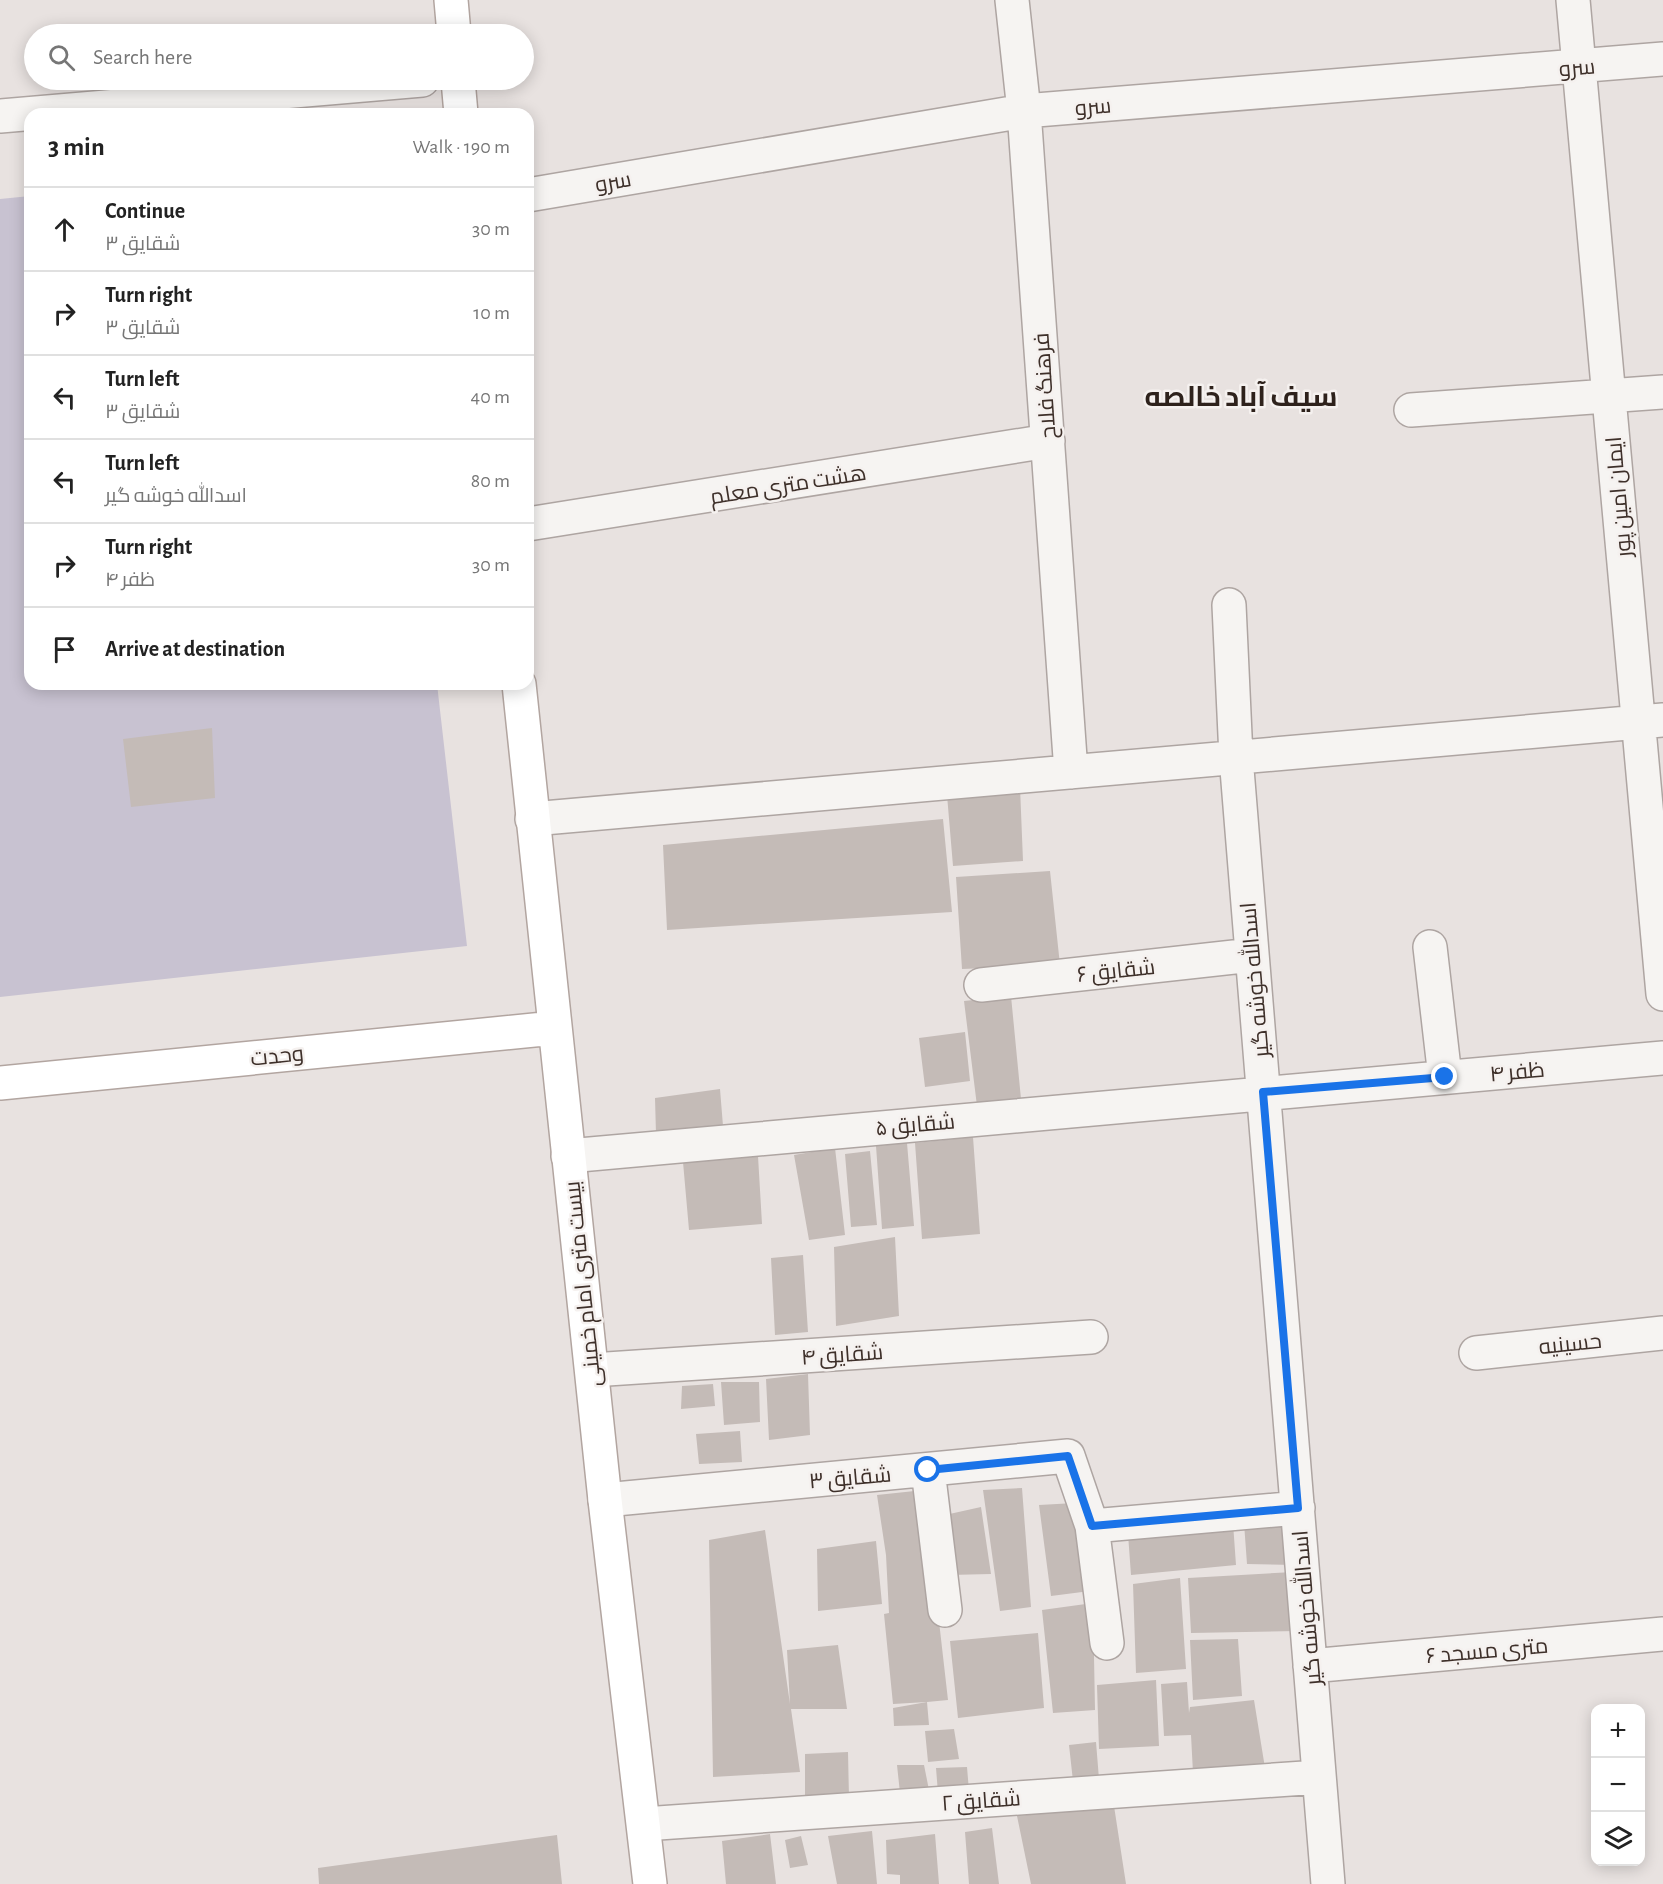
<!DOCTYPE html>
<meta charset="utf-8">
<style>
:root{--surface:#fff;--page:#f6f6f6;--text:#222;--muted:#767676;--line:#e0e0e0}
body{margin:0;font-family:"Alegreya Sans",Cairo,sans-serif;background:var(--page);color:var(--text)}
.controls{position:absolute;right:18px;bottom:18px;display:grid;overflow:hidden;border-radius:12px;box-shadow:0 3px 15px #0003}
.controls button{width:54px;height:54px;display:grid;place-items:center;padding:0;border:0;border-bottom:2px solid var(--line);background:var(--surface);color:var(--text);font:30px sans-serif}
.stop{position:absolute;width:18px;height:18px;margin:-14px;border:4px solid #1a73e8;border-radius:50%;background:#fff}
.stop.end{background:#1a73e8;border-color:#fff;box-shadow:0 2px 6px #0008}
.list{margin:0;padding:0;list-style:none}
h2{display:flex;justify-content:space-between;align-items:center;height:78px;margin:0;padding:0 24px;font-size:26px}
h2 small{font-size:20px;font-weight:400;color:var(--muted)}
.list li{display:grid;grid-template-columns:39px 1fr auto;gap:18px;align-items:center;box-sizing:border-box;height:84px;padding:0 24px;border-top:2px solid var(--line)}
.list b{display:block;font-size:22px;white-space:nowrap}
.list p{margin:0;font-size:20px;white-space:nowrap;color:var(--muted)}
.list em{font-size:20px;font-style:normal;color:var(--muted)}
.icon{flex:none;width:33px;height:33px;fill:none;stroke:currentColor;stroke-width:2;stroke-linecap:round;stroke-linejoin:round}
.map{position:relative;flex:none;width:1663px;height:1884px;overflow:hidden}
.search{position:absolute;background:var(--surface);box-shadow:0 3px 15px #0003;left:24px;top:24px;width:510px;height:66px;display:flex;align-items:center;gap:15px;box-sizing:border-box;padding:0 21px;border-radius:33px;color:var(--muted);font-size:22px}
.panel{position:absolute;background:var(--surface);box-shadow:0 3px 15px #0003;left:24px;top:108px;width:510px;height:582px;border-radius:18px}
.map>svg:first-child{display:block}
</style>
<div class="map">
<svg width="1663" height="1884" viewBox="0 0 1663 1884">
<rect width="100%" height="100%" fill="#e8e2e0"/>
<path fill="#c8c2d1" d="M 30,196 L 30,684 L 437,684 L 467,946 L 0,997 L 0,199 Z"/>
<path fill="#c4bbb7" d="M 212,728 L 215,798 L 131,807 L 123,739 Z
M 1020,787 L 1023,861 L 953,866 L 947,795 Z
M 943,819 L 952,912 L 667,930 L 663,845 Z
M 1050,871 L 1060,965 L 962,969 L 956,877 Z
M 1011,996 L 1021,1099 L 977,1106 L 964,1001 Z
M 965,1032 L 970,1081 L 925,1087 L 919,1038 Z
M 720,1089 L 723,1126 L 656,1134 L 655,1098 Z
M 973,1137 L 980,1234 L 922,1239 L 915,1143 Z
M 907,1143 L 914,1226 L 882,1229 L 876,1146 Z
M 835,1148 L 845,1235 L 809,1240 L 794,1155 Z
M 870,1151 L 877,1225 L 851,1227 L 845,1154 Z
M 758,1156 L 762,1224 L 689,1230 L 683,1162 Z
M 895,1237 L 899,1316 L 836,1326 L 834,1247 Z
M 803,1255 L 808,1332 L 775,1335 L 771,1258 Z
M 808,1374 L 810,1435 L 769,1440 L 766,1379 Z
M 721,1382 L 759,1382 L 760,1422 L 724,1425 Z
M 713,1384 L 715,1406 L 681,1409 L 682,1386 Z
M 740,1431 L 742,1462 L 699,1464 L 696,1434 Z
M 1022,1488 L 1031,1607 L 1000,1611 L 983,1490 Z
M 924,1490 L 948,1700 L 927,1702 L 929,1725 L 894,1726 L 893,1708 L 927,1702 L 893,1704 L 884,1614 L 889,1613 L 886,1555 L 877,1495 Z
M 1075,1503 L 1090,1591 L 1051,1596 L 1039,1505 Z
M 981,1507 L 991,1574 L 949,1575 L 945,1515 Z
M 1298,1508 L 1296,1565 L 1247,1564 L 1244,1523 Z
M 1233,1523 L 1236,1565 L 1131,1575 L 1128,1534 Z
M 765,1530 L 790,1704 L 787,1650 L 838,1645 L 847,1709 L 791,1709 L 800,1772 L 713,1777 L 709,1540 Z
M 876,1541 L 882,1604 L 818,1611 L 817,1549 Z
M 1293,1572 L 1297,1631 L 1191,1633 L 1188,1578 Z
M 1180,1578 L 1186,1669 L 1136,1673 L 1133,1584 Z
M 1093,1603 L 1095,1710 L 1053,1713 L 1042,1610 Z
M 1038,1633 L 1044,1708 L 958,1718 L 950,1641 Z
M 1238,1639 L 1242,1696 L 1193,1700 L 1190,1640 Z
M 1156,1680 L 1159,1746 L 1099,1749 L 1097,1685 Z
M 1187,1682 L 1189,1713 L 1190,1707 L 1254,1700 L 1265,1768 L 1193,1773 L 1191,1735 L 1164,1736 L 1161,1684 Z
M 954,1729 L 959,1759 L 928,1762 L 925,1731 Z
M 1096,1742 L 1099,1779 L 1073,1781 L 1069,1745 Z
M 848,1752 L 849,1798 L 805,1804 L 805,1754 Z
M 897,1765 L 924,1765 L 929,1790 L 900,1793 Z
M 967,1767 L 969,1791 L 938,1793 L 936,1768 Z
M 1114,1806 L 1126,1884 L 1031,1884 L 1017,1816 Z
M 992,1828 L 999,1884 L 969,1884 L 965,1832 Z
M 872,1831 L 877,1884 L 837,1884 L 828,1836 Z
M 770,1834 L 776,1884 L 726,1884 L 722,1841 Z
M 935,1834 L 939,1884 L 900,1884 L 900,1875 L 887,1874 L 886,1840 Z
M 557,1835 L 562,1884 L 319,1884 L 318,1868 Z
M 801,1836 L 808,1865 L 790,1868 L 785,1840 Z"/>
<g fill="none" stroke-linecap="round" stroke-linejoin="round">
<defs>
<path id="minor" d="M 1012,0 L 1024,111 L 1071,772
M 1573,0 L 1663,994
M 0,116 L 422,80
M 528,195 L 1024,111 L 1663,59
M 1411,410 L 1663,392
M 528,524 L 1048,441
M 1229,605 L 1236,757 L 1328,1884
M 532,819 L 1663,720
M 1430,947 L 1445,1077
M 981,985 L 1252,955
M 568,1156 L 1663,1058
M 1476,1353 L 1663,1333
M 592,1370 L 1091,1337
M 928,1470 L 945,1610
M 605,1500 L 1068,1456 L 1092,1526 L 1298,1508
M 1092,1526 L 1107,1643
M 1310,1666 L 1663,1634
M 644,1824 L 1319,1777"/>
<path id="major" d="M 451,0 L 454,34
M 458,80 L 461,114
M 519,684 L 605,1500 L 650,1884
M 0,1083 L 554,1028"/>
</defs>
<use href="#minor" stroke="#aea5a2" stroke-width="36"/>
<use href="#major" stroke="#b2a5a0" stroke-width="36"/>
<use href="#minor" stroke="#f6f4f2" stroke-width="33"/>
<use href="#major" stroke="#fff" stroke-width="33"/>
</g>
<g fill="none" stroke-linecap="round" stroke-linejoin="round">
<path stroke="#1a73e8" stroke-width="8" d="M 928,1470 L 1068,1456 L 1092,1526 L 1298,1508 L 1263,1092 L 1445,1077"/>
</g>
<g text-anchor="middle" stroke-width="5" stroke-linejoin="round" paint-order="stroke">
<g font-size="22" fill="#3e302a" stroke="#f5f1ef">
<text transform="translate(1577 67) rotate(-5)" y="8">سرو</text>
<text transform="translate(1093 106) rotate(-5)" y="8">سرو</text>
<text transform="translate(613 181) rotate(-10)" y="8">سرو</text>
<text transform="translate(1044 386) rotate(-94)" y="8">فرهنگ فلاح</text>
<text transform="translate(788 484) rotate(-9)" y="8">هشت متری معلم</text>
<text transform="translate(1618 497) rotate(-95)" y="8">ایمان امین پور</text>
<text transform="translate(1116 970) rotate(-6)" y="8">شقایق ۶</text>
<text transform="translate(1254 980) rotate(-95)" y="8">اسدالله خوشه گیر</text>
<text transform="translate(277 1055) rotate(-6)" y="8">وحدت</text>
<text transform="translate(1517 1071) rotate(-5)" y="8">ظفر ۴</text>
<text transform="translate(915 1124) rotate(-5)" y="8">شقایق ۵</text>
<text transform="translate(582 1284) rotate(-96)" y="8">بیست متری امام خمینی</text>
<text transform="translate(1570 1343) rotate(-6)" y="8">حسینیه</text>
<text transform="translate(842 1354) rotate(-4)" y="8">شقایق ۴</text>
<text transform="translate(850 1477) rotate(-5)" y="8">شقایق ۳</text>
<text transform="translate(1306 1608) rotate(-95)" y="8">اسدالله خوشه گیر</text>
<text transform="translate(1487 1650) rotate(-5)" y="8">۶ متری مسجد</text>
<text transform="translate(981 1800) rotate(-4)" y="8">شقایق ۲</text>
</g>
<g font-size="28" font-weight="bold" fill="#2e221c" stroke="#f5f1ef">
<text x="1241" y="406">سیف آباد خالصه</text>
</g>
</g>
</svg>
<div class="controls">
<button>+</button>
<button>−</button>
<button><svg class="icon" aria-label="layers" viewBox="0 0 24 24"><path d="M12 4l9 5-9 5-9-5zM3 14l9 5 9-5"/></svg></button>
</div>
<div class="stop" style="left:928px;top:1470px"></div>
<div class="stop end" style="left:1445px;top:1077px"></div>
<div class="search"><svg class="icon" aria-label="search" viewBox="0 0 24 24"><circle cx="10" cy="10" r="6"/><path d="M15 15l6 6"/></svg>Search here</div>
<section class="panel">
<h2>3 min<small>Walk · 190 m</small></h2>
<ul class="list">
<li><svg class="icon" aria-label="ahead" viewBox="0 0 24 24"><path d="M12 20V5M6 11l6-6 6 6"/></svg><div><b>Continue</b><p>شقایق ۳</p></div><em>30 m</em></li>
<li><svg class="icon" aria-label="right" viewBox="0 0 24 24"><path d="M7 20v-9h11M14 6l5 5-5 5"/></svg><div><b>Turn right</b><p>شقایق ۳</p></div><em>10 m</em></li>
<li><svg class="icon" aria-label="left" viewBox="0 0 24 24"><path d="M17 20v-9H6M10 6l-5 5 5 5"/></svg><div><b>Turn left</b><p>شقایق ۳</p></div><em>40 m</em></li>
<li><svg class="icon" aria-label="left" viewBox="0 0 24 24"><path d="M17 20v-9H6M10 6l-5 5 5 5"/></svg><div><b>Turn left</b><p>اسدالله خوشه گیر</p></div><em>80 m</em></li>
<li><svg class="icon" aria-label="right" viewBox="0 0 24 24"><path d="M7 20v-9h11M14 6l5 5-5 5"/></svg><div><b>Turn right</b><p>ظفر ۴</p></div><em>30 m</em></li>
<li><svg class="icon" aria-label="arrive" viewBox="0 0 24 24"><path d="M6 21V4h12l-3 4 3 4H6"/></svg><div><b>Arrive at destination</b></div></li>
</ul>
</section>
</div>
